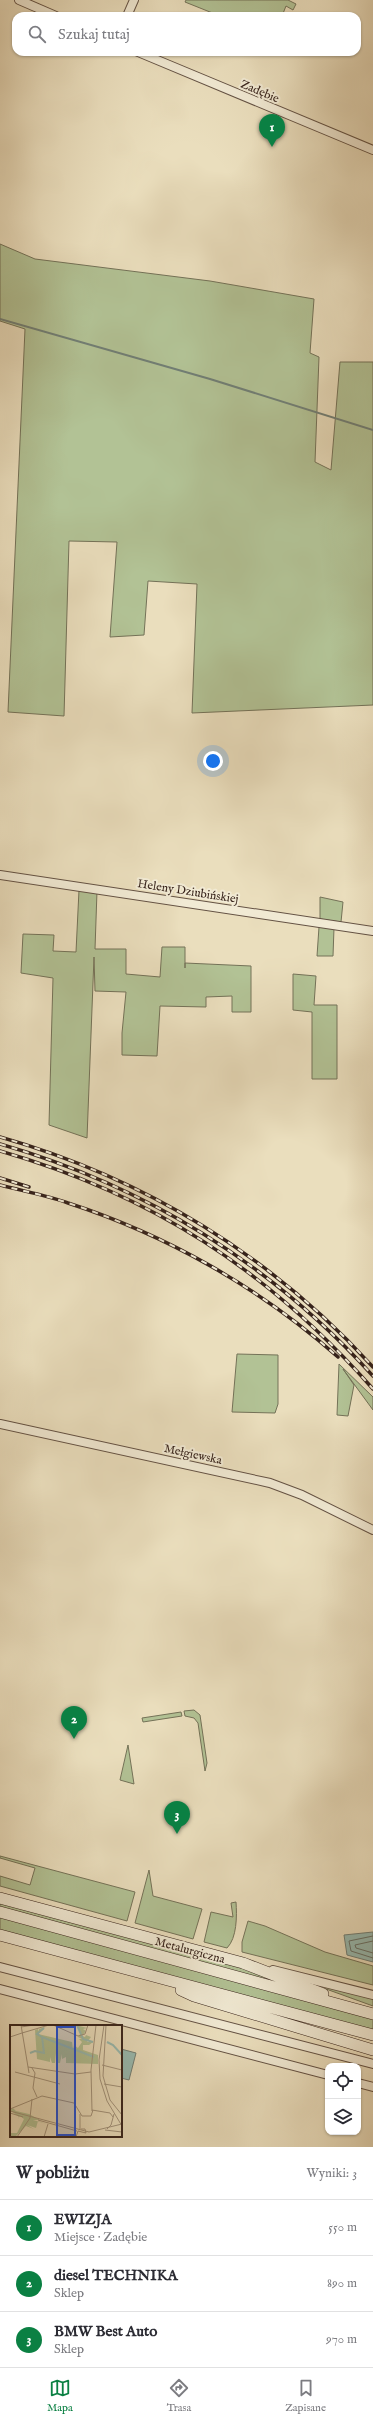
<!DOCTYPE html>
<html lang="pl">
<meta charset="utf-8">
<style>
:root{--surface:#fff;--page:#f2f2f3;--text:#2b2b33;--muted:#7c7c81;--line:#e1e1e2;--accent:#0b8043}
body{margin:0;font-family:"IM FELL English",serif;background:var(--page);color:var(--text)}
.controls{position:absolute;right:12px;bottom:12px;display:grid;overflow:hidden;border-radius:8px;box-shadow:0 1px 3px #0004}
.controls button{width:36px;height:36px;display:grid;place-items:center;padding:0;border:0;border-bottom:1px solid var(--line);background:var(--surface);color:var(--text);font:20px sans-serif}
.you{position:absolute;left:213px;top:761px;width:14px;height:14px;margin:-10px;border:3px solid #fff;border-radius:50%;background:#1a73e8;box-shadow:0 0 0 6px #1a73e833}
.badge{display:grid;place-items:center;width:26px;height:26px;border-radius:50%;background:var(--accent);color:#fff;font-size:13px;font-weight:700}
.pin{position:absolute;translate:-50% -33px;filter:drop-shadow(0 1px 2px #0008)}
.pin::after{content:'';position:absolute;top:21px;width:14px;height:12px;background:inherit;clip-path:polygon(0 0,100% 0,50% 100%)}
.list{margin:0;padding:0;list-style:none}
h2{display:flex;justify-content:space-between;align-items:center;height:52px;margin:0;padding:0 16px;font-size:17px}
h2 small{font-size:13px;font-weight:400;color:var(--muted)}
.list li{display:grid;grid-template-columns:26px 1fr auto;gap:12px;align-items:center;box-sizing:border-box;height:56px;padding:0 16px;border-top:1px solid var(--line)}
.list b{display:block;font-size:15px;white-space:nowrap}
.list p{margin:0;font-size:13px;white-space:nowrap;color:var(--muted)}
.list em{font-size:13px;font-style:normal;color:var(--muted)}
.icon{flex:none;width:22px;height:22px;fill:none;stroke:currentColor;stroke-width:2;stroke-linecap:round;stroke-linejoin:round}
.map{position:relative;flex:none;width:373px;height:2147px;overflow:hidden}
.search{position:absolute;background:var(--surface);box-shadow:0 1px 3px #0004;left:12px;right:12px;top:12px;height:44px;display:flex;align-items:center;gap:10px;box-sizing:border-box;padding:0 14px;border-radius:12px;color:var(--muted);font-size:15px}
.sheet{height:220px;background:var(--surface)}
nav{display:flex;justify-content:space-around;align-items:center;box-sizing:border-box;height:56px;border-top:1px solid var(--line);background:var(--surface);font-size:11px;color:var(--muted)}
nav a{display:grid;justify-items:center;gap:2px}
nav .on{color:var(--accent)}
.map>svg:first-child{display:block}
</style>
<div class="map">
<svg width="373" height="2147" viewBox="0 0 373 2147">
<rect width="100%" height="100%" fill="#eadebd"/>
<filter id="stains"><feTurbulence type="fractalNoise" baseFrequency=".005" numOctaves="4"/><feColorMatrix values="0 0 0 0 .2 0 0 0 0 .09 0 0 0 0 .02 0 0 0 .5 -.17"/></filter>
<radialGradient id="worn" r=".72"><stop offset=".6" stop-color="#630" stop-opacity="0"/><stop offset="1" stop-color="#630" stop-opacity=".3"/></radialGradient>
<path fill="#b2c295" stroke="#747258" d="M 186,0 L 288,0 L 296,4 L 293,10 L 286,6 L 282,16 L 220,16 L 185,2 Z
M 0,244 L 35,259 L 210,281 L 314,299 L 310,353 L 319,357 L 315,462 L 331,470 L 340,362 L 373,362 L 373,705 L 192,713 L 197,584 L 148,581 L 144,635 L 110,637 L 117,542 L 69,541 L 64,716 L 8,712 L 25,329 L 0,321 Z
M 79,890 L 97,891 L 95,949 L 126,949 L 126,974 L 160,977 L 162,947 L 185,947 L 185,968 L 185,963 L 251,966 L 251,1012 L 232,1012 L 232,996 L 206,997 L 206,1007 L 160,1006 L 157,1056 L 122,1055 L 122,1033 L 126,992 L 95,991 L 94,957 L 87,1138 L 49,1125 L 53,978 L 21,973 L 23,934 L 54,935 L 53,951 L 76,952 Z
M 320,897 L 343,902 L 341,922 L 320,919 Z
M 319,927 L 334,928 L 333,956 L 317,956 Z
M 293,974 L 316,976 L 314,1005 L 337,1005 L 337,1079 L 312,1079 L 312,1012 L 293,1010 Z
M 237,1354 L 278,1355 L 278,1404 L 275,1413 L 232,1412 Z
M 339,1364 L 373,1397 L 373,1410 L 343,1369 L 354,1385 L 348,1416 L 337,1415 Z
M 194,1710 L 200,1715 L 207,1763 L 205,1771 L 198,1723 L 194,1718 L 185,1716 L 184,1711 Z
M 181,1712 L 182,1716 L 143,1722 L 142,1718 Z
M 128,1745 L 134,1784 L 120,1780 Z
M 0,1856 L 135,1892 L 127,1921 L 0,1886 L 0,1876 L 30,1885 L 35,1868 L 0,1858 Z
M 149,1870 L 153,1896 L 202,1909 L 193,1939 L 135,1923 Z
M 0,1902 L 269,1975 L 314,1993 L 0,1908 Z
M 236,1902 C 237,1916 237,1938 227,1948 L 204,1942 L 211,1912 L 233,1917 L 231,1903 Z
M 0,1915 L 373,2019 L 373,2030 L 0,1930 Z
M 248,1921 L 265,1926 L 325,1952 L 373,1966 L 373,1985 L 242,1952 L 242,1942 Z
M 304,1981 L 373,1999 L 373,2006 Z"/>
<path fill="#98bcb3" stroke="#717f76" d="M 373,1932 L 373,1962 L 347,1955 L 344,1935 Z
M 121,2049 L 136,2053 L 129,2080 L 121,2078 Z"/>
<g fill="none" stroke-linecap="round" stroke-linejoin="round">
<path stroke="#687067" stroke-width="1" d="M 373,1936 L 349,1941 L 351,1951 L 373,1958
M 373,1941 L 355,1945 L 356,1948 L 373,1953"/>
<path stroke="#717f76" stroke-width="2" d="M 0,319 L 210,379 L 373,430"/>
<defs>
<path id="minor" d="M 19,0 L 56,16
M 127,16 L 134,0
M 138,52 L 373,150
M 0,875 L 373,931
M 0,1424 L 270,1483 L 302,1495 L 373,1530
M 0,1967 L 373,2064
M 273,1970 L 373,1995
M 0,1989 L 328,2075
M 358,2083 L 373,2087"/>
<path id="secondary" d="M 0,1898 L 243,1963 L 323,1994
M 0,1912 L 373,2014
M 0,1935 L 373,2035
M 181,1990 L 194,1996 L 373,2050"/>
</defs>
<use href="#minor" stroke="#645244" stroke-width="10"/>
<use href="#secondary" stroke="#37231b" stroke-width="12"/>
<use href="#minor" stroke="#f1ead4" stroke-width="8"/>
<use href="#secondary" stroke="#f1ead4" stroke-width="11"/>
<defs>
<path id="rail" d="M 0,1137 C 144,1178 272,1256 373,1367
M 0,1144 C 145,1186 272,1264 373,1376
M 0,1151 C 152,1195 268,1270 373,1389
M 0,1178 L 29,1187
M 0,1185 C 22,1191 46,1195 68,1203 C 167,1235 260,1288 338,1357"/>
</defs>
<use href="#rail" stroke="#37231b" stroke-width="3.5"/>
<use href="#rail" stroke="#f1ead4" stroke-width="2" stroke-dasharray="6" stroke-linecap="butt"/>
</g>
<g text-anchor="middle" stroke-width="4" stroke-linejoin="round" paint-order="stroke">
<g font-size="12" fill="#37231b" stroke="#f1ead4">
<text transform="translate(260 91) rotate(23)" y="4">Zadębie</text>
<text transform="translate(188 891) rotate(9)" y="4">Heleny Dziubińskiej</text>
<text transform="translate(193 1454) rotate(12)" y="4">Mełgiewska</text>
<text transform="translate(190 1950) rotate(15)" y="4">Metalurgiczna</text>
</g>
</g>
<g transform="translate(10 2025)">
<rect width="112" height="112" fill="#eadebd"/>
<path d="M 66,0 L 77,3 L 73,4 L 76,6 L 72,11 L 75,12 L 76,10 L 81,12 L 77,17 L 83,17 L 79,20 L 73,20 L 73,25 L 88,30 L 88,39 L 56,38 L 56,32 L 52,34 L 52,29 L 50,38 L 47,38 L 47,18 L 45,38 L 42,38 L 40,32 L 40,37 L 27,34 L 25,5 L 28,4 L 28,7 L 29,4 L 35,2 L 28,9 L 62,17 L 63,25 L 64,20 L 68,23 L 72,17 L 69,14 L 72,14 L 68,12 L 71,8 ZM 3,83 L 6,86 L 19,89 L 30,95 L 23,95 L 37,99 L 28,96 L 26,103 L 17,100 L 24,104 L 16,101 L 5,112 L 0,112 L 0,108 L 7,108 L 14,94 L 10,91 L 8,94 L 9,92 L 0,85 Z" fill="#b2c295"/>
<path fill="none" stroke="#98bcb3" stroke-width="2" d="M 67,0 L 73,14 L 83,17M 32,12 L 27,9 L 34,3M 97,17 L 103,20 L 112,30M 20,28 L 25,26 L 34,28 L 32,12 L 84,32"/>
<path fill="none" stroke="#a2937c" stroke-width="1" d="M 11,0 L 19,48M 43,0 L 68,11 L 75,9 L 78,0M 94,0 L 89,35 L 90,54 L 97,76 L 112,101M 96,0 L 93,51 L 100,75 L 112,90M 11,2 L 24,0M 12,8 L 39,0M 0,12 L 12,8M 92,40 L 112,45M 18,42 L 65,49 L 81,47M 22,43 L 25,48 L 23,63 L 27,72M 5,47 L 50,59M 94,59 L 112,62M 0,84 L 32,71 L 64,78 L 72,91 L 81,91 L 83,85M 82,85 L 100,88 L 103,92M 0,86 L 79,107 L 112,99M 82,86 L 81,45 L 86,0M 0,88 L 13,92M 28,95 L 67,106M 70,104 L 70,89M 97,104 L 101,100 L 104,89M 95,105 L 112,107M 7,112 L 20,93 L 22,74M 34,112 L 38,99M 66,112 L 68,106 L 76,108 L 75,104 L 71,104"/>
<path fill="#1d4ed8" fill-opacity="0.15" stroke="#1d4ed8" stroke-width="2" d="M 47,2 L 65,2 L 65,110 L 47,110 Z"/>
<rect width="112" height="112" fill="none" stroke="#37231b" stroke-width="2"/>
</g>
<rect width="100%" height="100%" filter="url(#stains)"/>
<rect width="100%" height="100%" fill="url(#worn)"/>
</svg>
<div class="controls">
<button><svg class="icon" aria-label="locate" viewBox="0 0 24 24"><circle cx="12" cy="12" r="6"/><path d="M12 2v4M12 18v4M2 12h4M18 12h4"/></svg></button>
<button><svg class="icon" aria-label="layers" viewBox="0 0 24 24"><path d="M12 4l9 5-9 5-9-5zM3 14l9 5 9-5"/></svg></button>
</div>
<div class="you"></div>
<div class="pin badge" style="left:272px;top:147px">1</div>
<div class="pin badge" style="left:74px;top:1739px">2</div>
<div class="pin badge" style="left:177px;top:1834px">3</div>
<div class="search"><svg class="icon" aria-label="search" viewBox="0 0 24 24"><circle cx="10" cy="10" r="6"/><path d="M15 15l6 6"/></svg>Szukaj tutaj</div>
</div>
<section class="sheet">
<h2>W pobliżu<small>Wyniki: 3</small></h2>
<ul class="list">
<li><span class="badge">1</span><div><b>EWIZJA</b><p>Miejsce · Zadębie</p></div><em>550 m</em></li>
<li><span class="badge">2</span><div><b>diesel TECHNIKA</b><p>Sklep</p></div><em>890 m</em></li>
<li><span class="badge">3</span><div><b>BMW Best Auto</b><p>Sklep</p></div><em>970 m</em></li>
</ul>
</section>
<nav>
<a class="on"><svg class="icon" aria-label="map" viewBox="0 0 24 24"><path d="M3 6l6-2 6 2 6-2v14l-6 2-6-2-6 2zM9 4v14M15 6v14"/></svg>Mapa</a>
<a><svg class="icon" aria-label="directions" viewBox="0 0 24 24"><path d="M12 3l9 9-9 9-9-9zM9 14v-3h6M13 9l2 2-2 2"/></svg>Trasa</a>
<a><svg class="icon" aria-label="saved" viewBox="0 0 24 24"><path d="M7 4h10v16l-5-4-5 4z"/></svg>Zapisane</a>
</nav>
